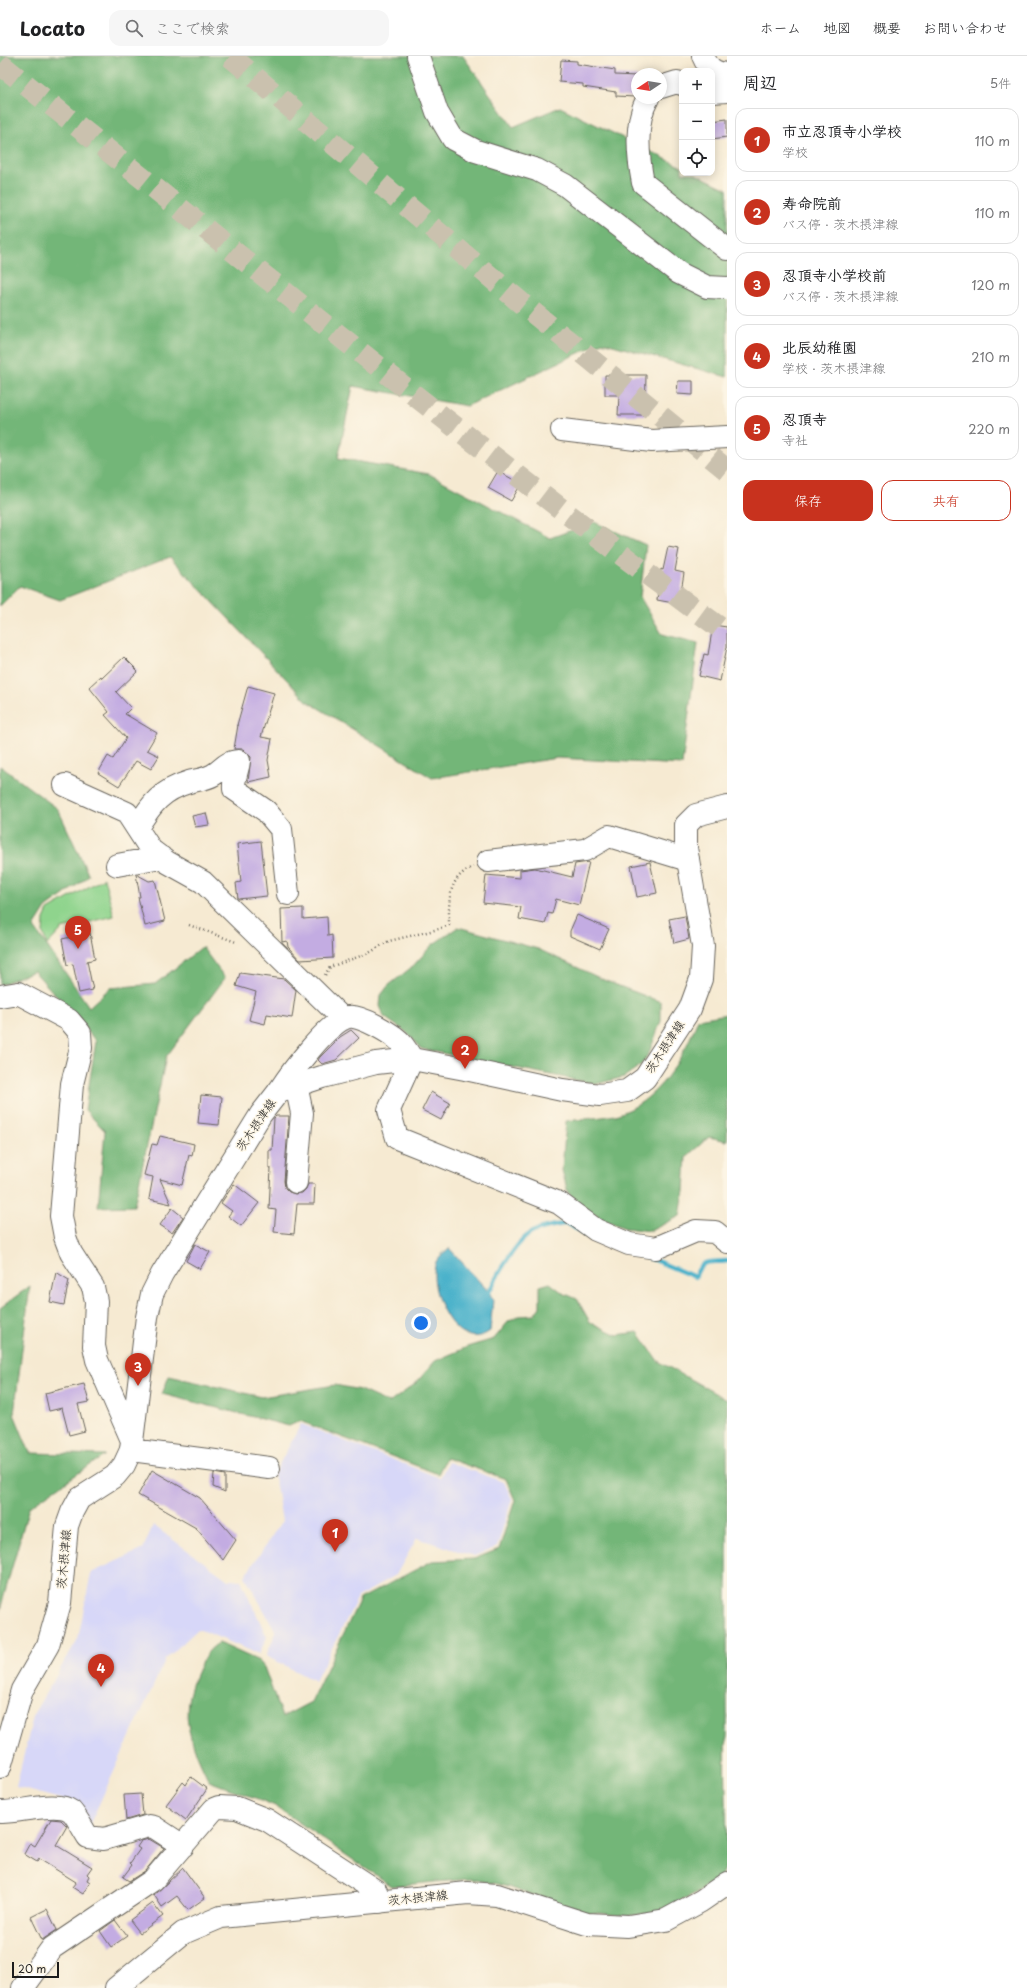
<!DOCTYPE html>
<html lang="ja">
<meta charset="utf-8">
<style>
:root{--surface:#fff;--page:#f6f6f6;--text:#202124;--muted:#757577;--line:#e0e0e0;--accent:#c8321e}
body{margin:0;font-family:"Playpen Sans","Klee One",sans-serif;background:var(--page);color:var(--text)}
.controls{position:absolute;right:12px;top:12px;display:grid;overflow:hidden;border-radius:8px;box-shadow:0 2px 10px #0003}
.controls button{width:36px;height:36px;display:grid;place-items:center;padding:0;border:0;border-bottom:1px solid var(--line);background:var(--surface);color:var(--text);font:20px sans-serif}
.compass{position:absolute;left:631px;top:12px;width:36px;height:36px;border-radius:50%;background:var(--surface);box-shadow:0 2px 10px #0003;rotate:258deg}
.scale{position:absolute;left:12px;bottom:10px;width:47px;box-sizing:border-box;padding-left:4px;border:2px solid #1c1c1c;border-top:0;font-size:11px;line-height:14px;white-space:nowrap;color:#1c1c1c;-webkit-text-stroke:3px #fcf5e5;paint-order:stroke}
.you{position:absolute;left:421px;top:1267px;width:14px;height:14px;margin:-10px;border:3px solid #fff;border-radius:50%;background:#1a73e8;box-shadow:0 0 0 6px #1a73e833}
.badge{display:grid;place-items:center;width:26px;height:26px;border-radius:50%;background:var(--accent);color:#fff;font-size:13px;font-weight:700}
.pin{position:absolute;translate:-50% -33px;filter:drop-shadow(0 1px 2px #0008)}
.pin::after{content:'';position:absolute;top:21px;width:14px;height:12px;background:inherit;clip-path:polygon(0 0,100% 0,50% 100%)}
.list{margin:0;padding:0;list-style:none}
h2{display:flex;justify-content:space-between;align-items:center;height:52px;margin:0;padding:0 16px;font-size:17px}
h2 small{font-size:13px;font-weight:400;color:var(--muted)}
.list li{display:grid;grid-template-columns:26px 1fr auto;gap:12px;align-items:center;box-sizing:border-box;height:64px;margin:0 8px 8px;padding:0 8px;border:1px solid var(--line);border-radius:12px}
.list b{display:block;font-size:15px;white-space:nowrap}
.list p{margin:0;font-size:13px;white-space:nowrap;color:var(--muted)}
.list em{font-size:13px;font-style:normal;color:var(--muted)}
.actions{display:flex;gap:8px;padding:12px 16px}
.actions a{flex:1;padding:9px 0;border:1px solid var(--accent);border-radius:12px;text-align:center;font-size:14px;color:var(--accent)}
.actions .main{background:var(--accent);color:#fff}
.icon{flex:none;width:22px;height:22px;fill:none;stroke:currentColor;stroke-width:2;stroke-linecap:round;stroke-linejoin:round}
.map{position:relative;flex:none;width:727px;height:1932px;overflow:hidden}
header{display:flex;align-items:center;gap:24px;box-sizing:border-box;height:56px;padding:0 20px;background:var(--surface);border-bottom:1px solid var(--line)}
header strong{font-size:19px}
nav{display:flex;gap:22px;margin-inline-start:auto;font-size:14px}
.search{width:280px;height:36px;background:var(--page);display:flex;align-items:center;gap:10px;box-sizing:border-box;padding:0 14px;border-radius:12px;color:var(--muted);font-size:15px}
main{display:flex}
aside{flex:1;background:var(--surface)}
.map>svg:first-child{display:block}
</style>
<header>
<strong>Locato</strong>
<div class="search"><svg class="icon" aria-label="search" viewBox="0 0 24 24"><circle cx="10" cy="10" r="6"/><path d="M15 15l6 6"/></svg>ここで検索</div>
<nav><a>ホーム</a><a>地図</a><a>概要</a><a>お問い合わせ</a></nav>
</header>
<main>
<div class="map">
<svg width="727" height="1932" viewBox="0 0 727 1932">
<rect width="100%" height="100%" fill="#fcf5e5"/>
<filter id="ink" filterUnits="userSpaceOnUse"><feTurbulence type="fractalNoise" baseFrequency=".025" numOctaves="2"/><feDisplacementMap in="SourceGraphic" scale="8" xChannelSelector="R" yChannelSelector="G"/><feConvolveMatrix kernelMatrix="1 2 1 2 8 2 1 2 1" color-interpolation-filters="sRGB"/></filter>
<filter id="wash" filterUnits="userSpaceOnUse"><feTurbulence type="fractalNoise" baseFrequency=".012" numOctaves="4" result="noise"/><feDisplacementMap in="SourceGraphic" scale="16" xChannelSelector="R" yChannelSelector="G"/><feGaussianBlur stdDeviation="0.9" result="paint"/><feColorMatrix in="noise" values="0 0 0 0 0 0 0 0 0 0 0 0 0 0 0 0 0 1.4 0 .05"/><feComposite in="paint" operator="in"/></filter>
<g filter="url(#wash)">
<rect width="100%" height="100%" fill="#f6ead2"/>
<path fill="#d7d7f8" d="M 301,1368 L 440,1422 L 448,1406 L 504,1426 L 512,1443 L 497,1491 L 474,1500 L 417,1482 L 396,1519 L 358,1541 L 315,1625 L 266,1600 L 276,1576 L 245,1520 L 282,1465 L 274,1418 Z
M 153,1469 L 228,1524 L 241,1524 L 267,1581 L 259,1598 L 198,1573 L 165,1604 L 89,1770 L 71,1746 L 16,1731 L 34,1657 L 78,1583 L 91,1517 L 143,1493 Z"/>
<path fill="#8fd48d" stroke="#567854" d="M 104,822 L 114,860 L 62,873 L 47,889 L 43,877 L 44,863 L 48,854 Z"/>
<path fill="#73b678" stroke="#48694a" d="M 0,0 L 463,0 L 513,71 L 560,51 L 682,111 L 682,117 L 694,117 L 727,133 L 727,321 L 602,286 L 467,350 L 353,330 L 338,402 L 429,418 L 550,482 L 594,466 L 646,489 L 640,541 L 662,578 L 698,587 L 682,709 L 557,702 L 432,722 L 307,645 L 170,501 L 60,544 L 20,530 L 0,550 Z
M 0,710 L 58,753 L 89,820 L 46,852 L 34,871 L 89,951 L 110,932 L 155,928 L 202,891 L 225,922 L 166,1001 L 134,1150 L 98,1151 L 105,1075 L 85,1054 L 96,985 L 34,915 L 0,929 Z
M 458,871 L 538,893 L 606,925 L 661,946 L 661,965 L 649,997 L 641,1009 L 624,1021 L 596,1028 L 422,993 L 406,976 L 384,961 L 380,950 L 381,939 L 388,930 L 413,910 L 432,889 Z
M 727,958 L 727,1085 L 709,1081 L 686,1101 L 684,1136 L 680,1160 L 650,1175 L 625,1172 L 602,1163 L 586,1153 L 568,1137 L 562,1114 L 566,1065 C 582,1063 599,1062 615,1059 C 657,1048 684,1001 698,963 Z
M 550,1227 L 563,1237 L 577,1243 L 590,1266 L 617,1279 L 638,1276 L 658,1305 L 727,1344 L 727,1681 L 725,1688 L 727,1806 L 720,1822 L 694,1839 L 658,1856 L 627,1860 L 586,1856 L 498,1828 L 469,1823 L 391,1830 L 275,1750 C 253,1740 231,1734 209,1725 C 189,1683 177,1657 199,1612 C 204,1601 208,1593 219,1587 L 259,1605 L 264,1611 L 282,1661 L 311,1646 L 360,1543 L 432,1505 L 474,1503 L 499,1493 L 515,1444 L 506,1423 L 446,1402 L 438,1418 L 300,1365 L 289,1370 L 162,1338 L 169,1320 L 262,1341 L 335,1329 L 360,1334 L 389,1347 L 415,1328 L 435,1305 L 467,1291 L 494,1283 L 508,1266 L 519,1260 L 534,1259 L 540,1251 L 540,1230 Z
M 30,1230 L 14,1358 L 30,1397 L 105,1399 L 29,1451 L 0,1554 L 0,1252 Z"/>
<path fill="#4cb2cb" stroke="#346774" d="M 449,1192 L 489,1236 L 493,1244 L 490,1275 C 456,1300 426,1233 436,1206 C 438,1201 445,1196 449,1192 Z"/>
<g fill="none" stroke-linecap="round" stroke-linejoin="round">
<path stroke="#4cb2cb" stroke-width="4.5" d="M 647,1201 L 695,1221 C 703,1200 710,1208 727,1205
M 489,1236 C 498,1218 513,1191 528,1179 C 539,1171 555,1170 567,1167 L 586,1179"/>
</g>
<g id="blocks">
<path fill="#c3ace2" d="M 561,4 L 577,5 L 577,8 L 615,14 L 615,19 L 637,20 L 637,37 L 635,41 L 616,40 L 616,36 L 583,31 L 583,28 L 559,26 Z
M 727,63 L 727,81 L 712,83 L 712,65 Z
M 605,319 L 646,319 L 645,359 L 618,359 L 619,339 L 605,339 Z
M 678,325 L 693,325 L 693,339 L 677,338 Z
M 498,415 L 521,428 L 511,445 L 488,432 Z
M 668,491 L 679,493 L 675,515 L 684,517 L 679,548 L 657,544 L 661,513 L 663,514 Z
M 713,569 L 727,571 L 727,591 L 720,625 L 699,620 L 704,598 L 708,599 Z
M 124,601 L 138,615 L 116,636 L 131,652 L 125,658 L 157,677 L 147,694 L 159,700 L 151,713 L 136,705 L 119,730 L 98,717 L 108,700 L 113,703 L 126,682 L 105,659 L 109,656 L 89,631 L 101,620 L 102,622 Z
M 248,630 L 274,637 L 261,681 L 272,683 L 268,704 L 271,721 L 248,726 L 251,701 L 243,693 L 234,693 L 238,669 L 237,669 Z
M 206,757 L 209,769 L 195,771 L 192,760 Z
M 261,785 L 267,840 L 238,843 L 236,827 L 241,826 L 237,788 Z
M 589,806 L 579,849 L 556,843 L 552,858 L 548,857 L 545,868 L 519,863 L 521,851 L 483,847 L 486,819 L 520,822 L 520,814 L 535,812 L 572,821 L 575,808 Z
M 650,806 L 657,837 L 637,841 L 631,810 Z
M 136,818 L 149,825 L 155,824 L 165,865 L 145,870 L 138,841 L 140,841 Z
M 303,852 L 303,863 L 327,861 L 328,880 L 332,879 L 333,902 L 300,904 L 288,891 L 287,885 L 282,886 L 281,853 Z
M 577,859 L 609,873 L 600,893 L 570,880 L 570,875 Z
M 685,860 L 689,883 L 674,887 L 669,863 Z
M 90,877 L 95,903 L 87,905 L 93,934 L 79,937 L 73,908 L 67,909 L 62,883 Z
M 240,917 L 284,923 L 296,934 L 292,962 L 267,958 L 265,968 L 249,964 L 256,936 L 236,930 Z
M 351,974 L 359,982 L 336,1004 L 322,1008 L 318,1004 L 320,1001 L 340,981 Z
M 431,1036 L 450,1047 L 441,1064 L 422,1054 Z
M 201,1039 L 222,1041 L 219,1069 L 198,1067 Z
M 276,1060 L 289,1060 L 284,1125 L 285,1132 L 289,1136 L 295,1138 L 302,1137 L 306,1133 L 308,1128 L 315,1128 L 314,1148 L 297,1148 L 294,1178 L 274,1176 L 276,1154 L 269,1153 L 271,1112 L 269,1112 L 269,1094 L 272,1094 L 274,1062 Z
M 160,1080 L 194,1088 L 192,1100 L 189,1099 L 182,1129 L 160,1123 L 171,1148 L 149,1143 L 153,1121 L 144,1119 L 152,1088 L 157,1089 Z
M 234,1128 L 259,1147 L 241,1170 L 228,1160 L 232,1155 L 221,1147 Z
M 172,1152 L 183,1161 L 172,1177 L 160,1169 Z
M 195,1188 L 210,1196 L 200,1213 L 186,1205 Z
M 56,1216 L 69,1224 L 64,1249 L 50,1246 Z
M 84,1328 L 89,1346 L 78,1348 L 85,1375 L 69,1379 L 62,1352 L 49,1355 L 45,1337 Z
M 152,1414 L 200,1442 L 236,1484 L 223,1504 L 196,1472 L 138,1439 Z
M 214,1417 L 225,1419 L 225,1436 L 213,1431 Z
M 191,1721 L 207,1733 L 186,1764 L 166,1749 L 183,1726 L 186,1729 Z
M 141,1738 L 143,1759 L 126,1764 L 124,1739 Z
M 51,1763 L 61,1764 L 67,1770 L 56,1789 L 92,1811 L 87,1818 L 89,1820 L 87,1824 L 90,1826 L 83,1838 L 72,1831 L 76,1826 L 39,1803 L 37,1806 L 24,1798 L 30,1787 L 35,1790 Z
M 149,1783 L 164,1792 L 145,1815 L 129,1825 L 123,1821 L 132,1809 L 130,1807 L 140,1793 L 137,1791 L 141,1785 Z
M 183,1812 L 205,1842 L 188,1854 L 177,1840 L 162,1851 L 154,1839 Z
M 153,1847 L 163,1860 L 140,1877 L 130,1864 Z
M 47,1853 L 57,1874 L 42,1884 L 31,1861 Z
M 115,1864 L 127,1880 L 111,1891 L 100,1875 Z"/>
</g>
</g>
<g filter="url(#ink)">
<use href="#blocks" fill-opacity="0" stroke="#68645c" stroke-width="1"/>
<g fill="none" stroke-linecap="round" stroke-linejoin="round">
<path stroke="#cac1ae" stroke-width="22" stroke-dasharray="22 11" stroke-linecap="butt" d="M 230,0 L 520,246 L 727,414
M 0,8 C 240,200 478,395 727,577"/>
<defs>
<path id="minor" d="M 418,0 L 437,56 L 453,83 L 476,95 L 537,114 L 565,129 L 679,217 L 707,231 L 727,232
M 703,0 C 708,12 714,17 727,18
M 661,31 L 677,26 L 682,28
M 712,36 L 727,35
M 648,42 C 634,66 638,101 643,127 L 727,193
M 562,374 L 652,385 L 727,381
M 65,729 L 127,757 L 151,794 L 167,806 L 203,826 L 343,963
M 137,772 C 151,748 162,734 189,726 C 197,724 206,723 213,719 C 224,713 224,706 239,705 C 238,716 233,722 234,733 L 266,755 L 281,773 L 288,838
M 488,805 L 585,794 L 609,780 L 688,804
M 117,809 L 161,801
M 0,940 L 18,937 L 69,964 L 80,977 L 81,992 L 72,1028 L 61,1160 L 65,1181 L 71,1197 L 93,1231 L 96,1245 L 94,1290 L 97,1304 L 131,1382
M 296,1029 L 302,1057 L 296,1126
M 279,1035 C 290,1018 330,963 349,961 C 361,959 395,979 402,988 C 406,993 409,998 412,1003 L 389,1054 L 397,1082 L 559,1147 L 596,1174 L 629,1188 L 656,1192 L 696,1175 L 715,1176 L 727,1186
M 131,1394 L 269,1412
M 0,1756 C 19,1757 57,1744 71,1755 C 75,1758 84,1775 88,1781 L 104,1783 L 149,1770 L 154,1771 L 183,1790
M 23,1932 L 52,1892 L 153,1824 L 214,1753 L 219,1751 L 237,1752 L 267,1764 L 376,1835 L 379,1846"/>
<path id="major" d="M 0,1711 L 22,1634 L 48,1589 L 60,1547 L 67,1470 L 72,1456 L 79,1443 L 115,1420 L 124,1409 L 131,1394 L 147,1261 L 152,1238 L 162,1218 L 261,1058 L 279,1035 L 322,1021 L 376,1007 L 412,1003 L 465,1013 L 562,1034 L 600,1039 L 627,1035 L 645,1022 L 690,953 L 701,923 L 703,890 L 686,792 L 686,769 L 696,759 L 727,751
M 116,1932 L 183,1877 L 221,1861 L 468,1837 L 497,1839 L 587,1868 L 628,1870 L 666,1864 L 701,1845 L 727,1827"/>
</defs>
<use href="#minor" stroke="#68645c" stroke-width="24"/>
<use href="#major" stroke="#68645c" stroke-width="24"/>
<path stroke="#68645c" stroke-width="2.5" stroke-dasharray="1 3" stroke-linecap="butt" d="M 189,869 L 236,886
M 325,919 L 330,911 L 369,897 L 389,885 L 439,873 L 449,869 C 449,845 447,822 473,811"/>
<use href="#minor" stroke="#fff" stroke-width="22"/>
<use href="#major" stroke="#fff" stroke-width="22"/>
</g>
</g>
<g text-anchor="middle" stroke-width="3" stroke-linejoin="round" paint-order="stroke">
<g font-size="12" fill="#1c1c1c" stroke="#fcf5e5">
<text transform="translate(665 991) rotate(-57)" y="4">茨木摂津線</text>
<text transform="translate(256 1069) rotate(-56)" y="4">茨木摂津線</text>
<text transform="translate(64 1503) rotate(-85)" y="4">茨木摂津線</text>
<text transform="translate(418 1842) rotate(-6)" y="4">茨木摂津線</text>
</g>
</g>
</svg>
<div class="controls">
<button>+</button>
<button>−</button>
<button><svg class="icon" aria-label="locate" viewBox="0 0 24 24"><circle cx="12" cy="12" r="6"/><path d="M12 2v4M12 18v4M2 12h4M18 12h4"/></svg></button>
</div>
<svg class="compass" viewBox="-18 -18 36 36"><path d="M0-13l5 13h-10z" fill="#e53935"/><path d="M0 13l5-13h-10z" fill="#757577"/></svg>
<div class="scale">20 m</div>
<div class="you"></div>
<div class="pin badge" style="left:335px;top:1496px">1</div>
<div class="pin badge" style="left:465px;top:1013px">2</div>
<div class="pin badge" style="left:138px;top:1330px">3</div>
<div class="pin badge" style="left:101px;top:1631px">4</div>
<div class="pin badge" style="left:78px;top:893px">5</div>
</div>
<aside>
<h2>周辺<small>5件</small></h2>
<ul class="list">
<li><span class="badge">1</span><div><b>市立忍頂寺小学校</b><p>学校</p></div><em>110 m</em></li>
<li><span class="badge">2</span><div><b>寿命院前</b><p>バス停 · 茨木摂津線</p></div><em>110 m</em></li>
<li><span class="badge">3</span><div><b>忍頂寺小学校前</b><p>バス停 · 茨木摂津線</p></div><em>120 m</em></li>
<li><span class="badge">4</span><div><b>北辰幼稚園</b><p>学校 · 茨木摂津線</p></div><em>210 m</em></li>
<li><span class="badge">5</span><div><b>忍頂寺</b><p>寺社</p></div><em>220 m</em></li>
</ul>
<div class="actions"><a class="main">保存</a><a>共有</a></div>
</aside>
</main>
